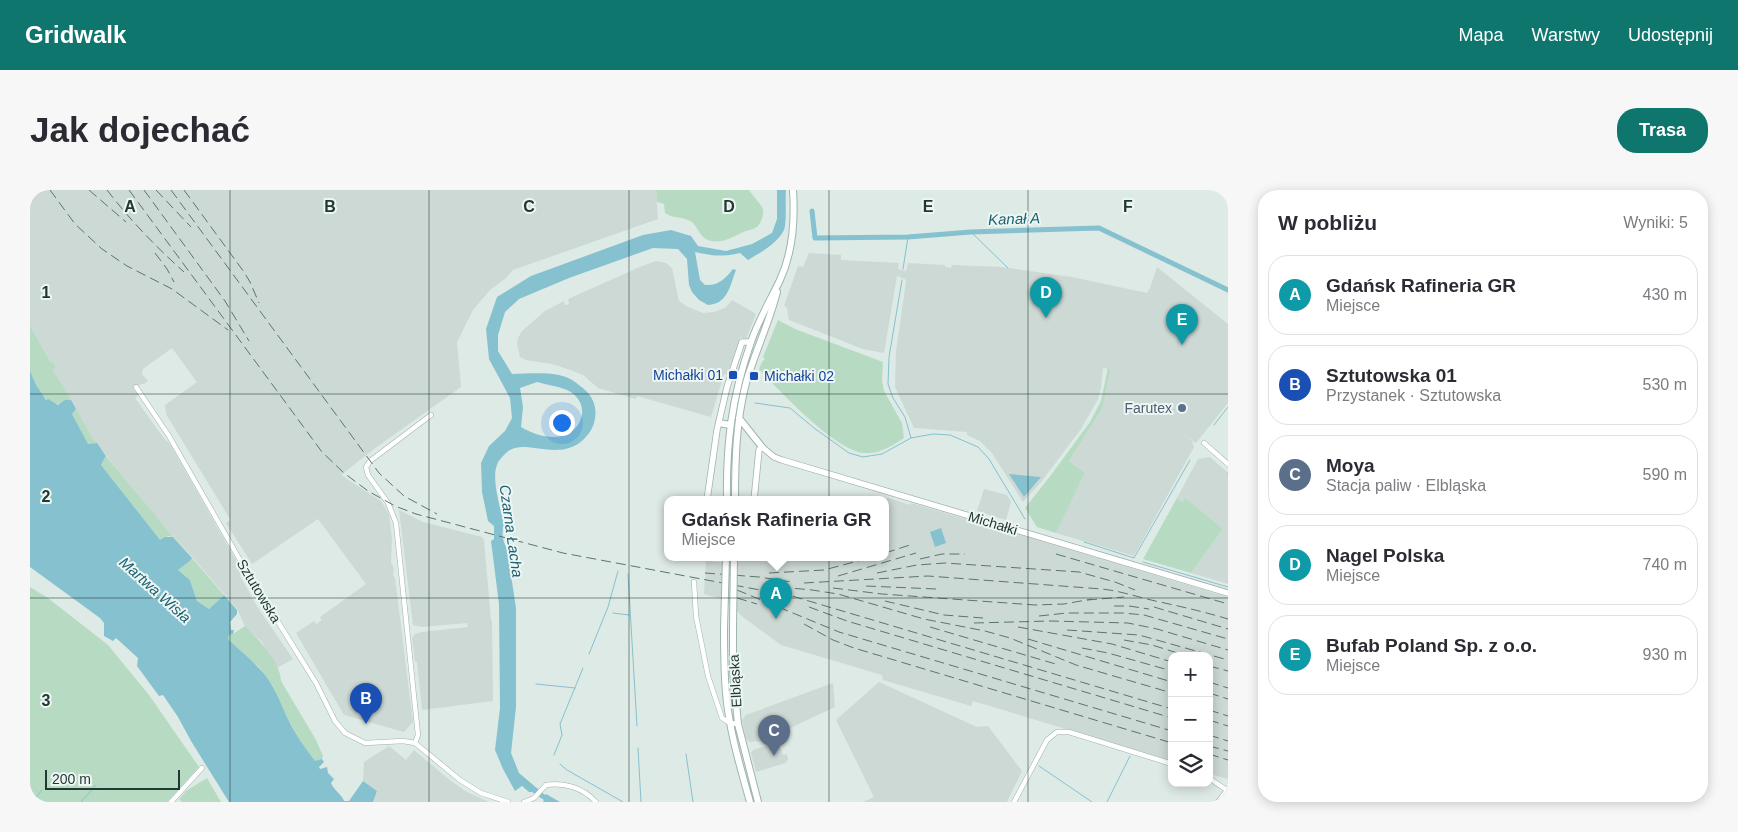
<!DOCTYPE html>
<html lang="pl">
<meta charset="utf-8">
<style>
:root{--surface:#fff;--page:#f7f7f7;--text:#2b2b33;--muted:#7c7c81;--line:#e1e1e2;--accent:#0f766e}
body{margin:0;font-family:Helvetica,sans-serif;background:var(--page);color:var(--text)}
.controls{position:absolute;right:15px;bottom:15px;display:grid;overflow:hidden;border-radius:10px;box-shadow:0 2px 12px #0003}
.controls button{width:45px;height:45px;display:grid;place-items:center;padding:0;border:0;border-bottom:1px solid var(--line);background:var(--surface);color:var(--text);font:25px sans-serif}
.scale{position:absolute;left:15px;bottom:12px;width:135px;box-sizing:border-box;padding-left:5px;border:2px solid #203933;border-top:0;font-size:14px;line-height:18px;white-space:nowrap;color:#203933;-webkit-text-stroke:4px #eef6f3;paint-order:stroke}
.you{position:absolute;left:531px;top:232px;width:18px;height:18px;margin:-12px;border:4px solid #fff;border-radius:50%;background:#1a73e8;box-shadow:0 0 0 8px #1a73e833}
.badge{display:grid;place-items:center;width:32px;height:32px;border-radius:50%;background:var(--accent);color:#fff;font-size:16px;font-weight:700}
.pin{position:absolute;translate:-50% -41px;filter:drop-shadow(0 1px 2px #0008)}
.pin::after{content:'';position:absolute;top:26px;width:18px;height:15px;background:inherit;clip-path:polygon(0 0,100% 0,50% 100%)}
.popup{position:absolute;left:634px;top:306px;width:225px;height:65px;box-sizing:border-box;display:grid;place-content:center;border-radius:10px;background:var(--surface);filter:drop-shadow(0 1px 4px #0005);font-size:16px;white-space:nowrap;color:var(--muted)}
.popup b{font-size:19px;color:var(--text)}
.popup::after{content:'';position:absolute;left:50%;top:100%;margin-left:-10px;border:10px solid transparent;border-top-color:var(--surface)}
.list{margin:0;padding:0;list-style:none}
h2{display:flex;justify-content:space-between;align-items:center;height:65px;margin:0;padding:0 20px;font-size:21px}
h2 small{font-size:16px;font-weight:400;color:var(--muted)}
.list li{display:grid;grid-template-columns:32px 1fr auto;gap:15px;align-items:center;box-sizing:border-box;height:80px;margin:0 10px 10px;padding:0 10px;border:1px solid var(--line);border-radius:20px}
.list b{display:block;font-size:19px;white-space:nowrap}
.list p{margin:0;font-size:16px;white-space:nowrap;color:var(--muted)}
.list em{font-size:16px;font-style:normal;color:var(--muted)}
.icon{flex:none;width:28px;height:28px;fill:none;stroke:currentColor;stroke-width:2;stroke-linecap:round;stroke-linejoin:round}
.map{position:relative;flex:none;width:1198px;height:612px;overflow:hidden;border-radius:20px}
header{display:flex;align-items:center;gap:30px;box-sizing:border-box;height:70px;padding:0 25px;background:var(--accent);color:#fff}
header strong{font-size:24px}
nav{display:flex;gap:28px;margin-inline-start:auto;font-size:18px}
.intro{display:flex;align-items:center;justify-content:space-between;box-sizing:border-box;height:120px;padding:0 30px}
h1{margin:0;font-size:35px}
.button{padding:12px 22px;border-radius:20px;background:var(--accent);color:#fff;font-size:18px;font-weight:700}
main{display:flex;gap:30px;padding:0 30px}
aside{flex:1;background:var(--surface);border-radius:20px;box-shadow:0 2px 12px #0003}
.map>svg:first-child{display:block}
</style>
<header>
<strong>Gridwalk</strong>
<nav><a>Mapa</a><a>Warstwy</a><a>Udostępnij</a></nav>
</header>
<div class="intro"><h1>Jak dojechać</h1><a class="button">Trasa</a></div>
<main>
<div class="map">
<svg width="1198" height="612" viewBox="0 0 1198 612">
<rect width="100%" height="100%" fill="#deeae5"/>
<path fill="#cdd9d4" d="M 0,0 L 626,0 L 628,29 L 483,80 L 476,88 L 460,100 L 443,120 L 427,152 L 431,197 L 344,259 L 311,285 L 351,311 L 359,324 L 362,349 L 361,372 L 364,379 L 363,385 L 365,388 L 383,532 L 374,542 L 314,525 L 266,443 L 284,431 L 286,434 L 292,430 L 290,427 L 336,394 L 288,329 L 222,374 L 196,333 L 200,330 L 200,329 L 136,224 L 135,215 L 167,192 L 142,158 L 113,179 L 112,184 L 118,191 L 114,194 L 111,194 L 104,199 L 108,205 L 105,208 L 133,247 L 140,254 L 213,383 L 210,386 L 228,418 L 263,469 L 247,478 L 232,452 L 215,436 L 207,419 L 164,369 L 127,329 L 64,250 L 34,200 L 23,180 L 26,176 L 19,170 L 0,135 Z
M 779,63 L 811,65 L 811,70 L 869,73 L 868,79 L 876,81 L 878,73 L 915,75 L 915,77 L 921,78 L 922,75 L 972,77 L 1042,87 L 1117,103 L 1120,98 L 1127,77 L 1198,134 L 1198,213 L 1166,253 L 1153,244 L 1162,251 L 1164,257 L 1104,366 L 1026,343 L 1055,283 L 1039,271 L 1072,219 L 1078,179 L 1073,178 L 1071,198 L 1068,209 L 1051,239 L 1012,291 L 993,312 L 962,263 L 950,251 L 937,245 L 937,242 L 884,238 L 865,197 L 866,161 L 876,92 L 875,89 L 867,86 L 854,163 L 833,159 L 759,130 L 757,118 L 754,116 L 768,76 L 773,77 Z
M 626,71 L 636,73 L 642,78 L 649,111 L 658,117 L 673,123 L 684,122 L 695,118 L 702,110 L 726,124 L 716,149 L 710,147 L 697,185 L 694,184 L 681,227 L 607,206 L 606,209 L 568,198 L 553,185 L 540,180 L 522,174 L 496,170 L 490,167 L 487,154 L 488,148 L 492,141 L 515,121 L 534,111 L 535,115 L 537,115 L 539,113 L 538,109 L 612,76 Z
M 1180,267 L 1198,283 L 1198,394 L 1161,383 L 1193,339 L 1154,309 L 1152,312 L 1147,308 L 1168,269 Z
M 954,299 L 977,305 L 981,312 L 976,330 L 947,321 Z
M 859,308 L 880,315 L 881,313 L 976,341 L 977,344 L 982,345 L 984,343 L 1198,407 L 1198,589 L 1179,584 L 1179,466 L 1142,466 L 1142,571 L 943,511 L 941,516 L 853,490 L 852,485 L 751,455 L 713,427 L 698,413 L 698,411 L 674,404 L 676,371 L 698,373 L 710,368 L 855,368 L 855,310 L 851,310 Z
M 369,320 L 393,332 L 452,347 L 454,350 L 461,430 L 462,431 L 463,511 L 392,520 L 387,472 L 385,472 L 382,448 L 385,444 L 392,442 L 438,437 L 437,433 L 392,437 L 383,435 Z
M 849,492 L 947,537 L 958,536 L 992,581 L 977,612 L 833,612 L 844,607 L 806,530 Z
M 803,493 L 805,517 L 743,546 L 745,550 L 736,554 L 734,551 L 719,552 L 716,548 L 712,530 L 716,525 Z
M 749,552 L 753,565 L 757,564 L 758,570 L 755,573 L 726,582 L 721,563 L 723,560 Z
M 359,556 L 376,570 L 384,560 L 421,591 L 437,602 L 459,612 L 343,612 L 347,601 L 333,591 L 334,572 Z"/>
<path fill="#b7dbc2" d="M 626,0 L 719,0 C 723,6 730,13 733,19 C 734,25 731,33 727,37 C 724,39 719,40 716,41 C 704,46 691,55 678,50 C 669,47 668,35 660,31 C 651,26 643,29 635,23 L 634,14 L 627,12 Z
M 748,130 L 765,139 L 853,172 L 852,190 L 854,201 L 872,233 L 874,248 C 863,255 850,264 836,263 C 807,263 749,200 729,179 L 732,172 L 735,169 L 733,167 Z
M 0,135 L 19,170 L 26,176 L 23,180 L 41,210 C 35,209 32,215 27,214 C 14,213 4,194 0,183 C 0,171 0,148 0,135 Z
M 1078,178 L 1080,180 L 1072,219 L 1039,271 L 1055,283 L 1026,343 L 1007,337 L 995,318 L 1021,285 L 1060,232 L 1071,211 Z
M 46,219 L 64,250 L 67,253 L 58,255 L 42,224 Z
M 76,266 L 143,347 L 138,346 L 130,351 L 71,275 Z
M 1147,308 L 1152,312 L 1155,308 L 1193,339 L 1161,383 L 1113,369 Z
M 162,368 L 194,405 L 179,419 L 167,411 L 160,390 L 148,380 L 160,371 Z
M 0,397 L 18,408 L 78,455 L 119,505 L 169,577 L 137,612 L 0,612 Z
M 215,436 C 228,448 251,473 251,491 L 286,550 L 293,566 L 292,569 L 285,572 L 273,556 L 257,527 L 243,496 L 229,477 L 214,465 L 198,449 L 198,445 L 203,444 Z
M 177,588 L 191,612 L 152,612 L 149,609 L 156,601 Z"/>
<path fill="#86c1cf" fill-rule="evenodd" d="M 747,0 L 756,0 C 755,10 757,32 754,40 C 747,54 731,62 718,70 L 710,63 C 692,67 683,66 665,62 L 670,90 L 675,95 C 688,96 695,89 703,79 L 706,80 C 700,95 698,114 678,115 L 669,110 L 662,102 L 659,95 L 657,69 L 648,59 L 623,58 L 539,88 L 489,109 L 475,122 L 468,145 L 468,161 L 482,184 C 501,184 529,180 545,192 C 553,198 559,202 563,211 C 567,219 566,232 561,240 C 536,280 495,244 476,263 C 473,266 468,271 467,275 C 461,289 471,320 474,335 C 471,344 473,351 477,359 L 486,418 L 486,517 L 481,563 L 489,583 L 515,605 L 516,604 L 530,612 L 513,612 L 514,610 L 502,602 L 499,602 L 492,596 L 485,601 L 473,579 L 465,560 L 470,518 L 469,414 L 461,351 L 464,349 L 464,336 L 458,331 L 452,302 L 451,273 L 459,256 L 475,241 L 482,228 L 480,208 L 459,169 L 456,139 L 467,107 L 501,86 L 613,45 L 641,40 L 661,46 L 668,56 L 696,61 L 722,54 L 742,43 L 747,29 ZM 507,192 C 517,195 528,196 537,200 C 564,213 552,247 524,247 C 512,247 501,243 491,237 L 493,217 L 490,198 Z
M 0,181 L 6,195 L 16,210 L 18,209 L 28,215 L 35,210 L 41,210 L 46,219 L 42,224 L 58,254 L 67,253 L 76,266 L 71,275 L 130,350 L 135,347 L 143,347 L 162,368 L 160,371 L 148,380 L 160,390 L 167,411 L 179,419 L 194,405 L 207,420 L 207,424 L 200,432 L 201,440 L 204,440 L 203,444 L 199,445 L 198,449 C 214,465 232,477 243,497 C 248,506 252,516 256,525 C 264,542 274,557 285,571 L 292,569 L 294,572 L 289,577 L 290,579 L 297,577 L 298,583 L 304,589 L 301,593 C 304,601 311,603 314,611 L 319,611 L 333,591 L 347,601 L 343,612 L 199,612 L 161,551 L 148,527 L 133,505 L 129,506 L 107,476 L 108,468 L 86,448 L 83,451 L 74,446 L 74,433 L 70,428 L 0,377 Z
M 979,284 L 1011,287 L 994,307 Z
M 911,338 L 916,353 L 905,357 L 900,342 Z"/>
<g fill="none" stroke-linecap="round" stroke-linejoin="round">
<path stroke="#86c1cf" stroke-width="1" d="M 941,42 L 978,78
M 873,79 L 878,47
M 725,213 L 760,218 L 784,238 L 819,263 L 833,267 L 852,264 L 881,248 L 875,227 L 863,208 L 858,194 L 859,167 L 872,90
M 1184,235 L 1198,217
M 881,248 L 903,244 L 920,245 L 948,257 L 959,269 L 995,329
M 1198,282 L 1198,283
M 1054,352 L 1104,368 L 1160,270
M 1113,372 L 1198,397
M 598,384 L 607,536
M 583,423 L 599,425
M 559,464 L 578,417 L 588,381
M 506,494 L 545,498
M 608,558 L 611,612
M 656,564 L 663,612
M 524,565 L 532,545 L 530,534 L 553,478
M 530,574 L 537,580 L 593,612
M 1009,576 L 1062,612
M 2,612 L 12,600
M 51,612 L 66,595
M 1077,612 L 1100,566"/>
<path stroke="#86c1cf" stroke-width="5" d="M 782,21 L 785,48 L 878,47 L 941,42 L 1069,38 L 1198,100"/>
<defs>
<path id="minor" d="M 106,197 L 139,246 L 214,377 L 286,493 L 305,531 L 315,543 L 335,553 L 373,551 L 385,553 L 430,590 L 451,603 L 478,612
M 1174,253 L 1198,274
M 664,392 L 666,426 L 678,486 L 692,528 L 700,533 L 708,534
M 385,553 L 388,545 L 366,333 L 358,313 L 338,285 L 336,277 L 340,271 L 401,225
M 1179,588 L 1198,601
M 141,612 L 172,578
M 494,612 L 504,608 L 516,595 C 535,592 553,598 566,612
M 984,612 L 1017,550 L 1027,542 L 1039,542 L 1142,574
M 1188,612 L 1197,600"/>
<path id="tertiary" d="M 677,310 L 687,240 L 697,197 L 712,152 L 721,152
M 724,310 L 729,260 L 732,257 L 744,267 L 752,270 L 1198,403"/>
<path id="secondary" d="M 709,228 L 732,257
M 689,233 L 700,235
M 697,310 C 696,253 702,206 721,152 C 728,131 740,111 750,90 C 763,62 765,30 763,0
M 705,310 C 705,271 706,231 716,193 C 725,162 739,133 747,102
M 703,437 L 703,480 L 708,534 L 728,612
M 694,438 C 694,459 694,481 696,503 C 699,540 710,576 720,612"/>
</defs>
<use href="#minor" stroke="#a1b1ac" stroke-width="5.5"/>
<use href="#tertiary" stroke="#a1b1ac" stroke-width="7"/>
<use href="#secondary" stroke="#9eb5ad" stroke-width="8"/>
<use href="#minor" stroke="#fff" stroke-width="4.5"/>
<use href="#tertiary" stroke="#fff" stroke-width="5.5"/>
<use href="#secondary" stroke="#fff" stroke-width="6"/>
<path stroke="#5a756f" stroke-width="1" stroke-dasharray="10 5" stroke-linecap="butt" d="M 20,0 L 45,34 L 72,59 L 97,76 L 142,99 L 198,140
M 59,0 L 96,32
M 77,0 C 100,30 126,57 154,82
M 99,0 L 292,262 L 314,283 L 338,301 L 365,316 L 386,324 L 533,363 L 762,406 L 1142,519
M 114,0 L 195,111 L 219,151
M 126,0 L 161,37
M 141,0 L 349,283 L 374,306 L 407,324
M 154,0 L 214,82 L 220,92 L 229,113
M 125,63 L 137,79 L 144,92
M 855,363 L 883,354
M 1026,364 L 1198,414
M 890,369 L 912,364 L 935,364
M 675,383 L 729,387 L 762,392
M 739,383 L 794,380 L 839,368
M 847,383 L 887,375 L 915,373 L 1049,382 L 1085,392 L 1105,400
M 808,386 L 886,363
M 774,393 L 898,386 L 1072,399 C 1092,401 1110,408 1130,412 C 1153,417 1175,422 1198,429
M 836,396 L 906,399
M 750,397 L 782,400 L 808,404 L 894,429 L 955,441 L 980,448 L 1046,475 L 1142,503
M 803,398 L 852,404 L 1005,415 L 1034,414 L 1062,409
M 707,400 L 809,442 L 1142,541
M 707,408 L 727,414
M 1057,410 L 1094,407
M 855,411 L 914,425 L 953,428
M 1084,416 L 1099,416 L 1119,419
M 779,417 L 817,431 L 1142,528
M 1124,417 L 1198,439
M 1009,426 L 1037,423 L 1093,423 L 1114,425 L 1198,449
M 944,433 L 1020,431 L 1098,433 L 1127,439 L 1198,460
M 774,434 L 803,450 L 824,458 L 1142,553
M 900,437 L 1029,475
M 988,437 L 1082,454 L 1142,472
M 1037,440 L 1109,445 L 1198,470
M 998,449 L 1142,492
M 1094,450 L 1122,455 L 1157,466
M 1052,458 L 1078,463 L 1142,481
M 1179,476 L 1198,481
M 1179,492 L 1198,498
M 1179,503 L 1198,509
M 1179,520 L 1198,526
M 1179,530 L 1198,536
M 1179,545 L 1198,551
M 1179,556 L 1198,561
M 1179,564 L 1198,570"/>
<defs>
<path id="secondary-bridge" d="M 703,437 L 704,368
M 694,438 L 696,368"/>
</defs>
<use href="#secondary-bridge" stroke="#9eb5ad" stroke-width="8" stroke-linecap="butt"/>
<use href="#secondary-bridge" stroke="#fff" stroke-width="6"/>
</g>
<path fill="none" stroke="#203933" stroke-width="1" stroke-opacity="0.55" d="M 200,0 L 200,612M 399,0 L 399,612M 599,0 L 599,612M 799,0 L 799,612M 998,0 L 998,612M 0,204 L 1198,204M 0,408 L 1198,408"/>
<g fill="#1a4fb4" stroke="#eef6f3" stroke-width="2">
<rect x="698" y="180" width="10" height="10" rx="2.5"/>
<rect x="719" y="181" width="10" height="10" rx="2.5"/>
</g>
<circle fill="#5c6f8a" stroke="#eef6f3" stroke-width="2" cx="1152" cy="218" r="5"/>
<g text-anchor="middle" stroke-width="4" stroke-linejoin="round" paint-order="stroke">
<g font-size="14" fill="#164399" stroke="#eef6f3" text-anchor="end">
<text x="693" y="190">Michałki 01</text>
<text x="734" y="191" text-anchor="start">Michałki 02</text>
</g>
<g font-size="14" fill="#4e5e75" stroke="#eef6f3" text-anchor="end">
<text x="1142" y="223">Farutex</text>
</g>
<g font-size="14" fill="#203933" stroke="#eef6f3">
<text transform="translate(963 333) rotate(17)" y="5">Michałki</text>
<text transform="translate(229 401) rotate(59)" y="5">Sztutowska</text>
<text transform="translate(705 491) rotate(-93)" y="5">Elbląska</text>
</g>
<g font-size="15" font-style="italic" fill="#1c6173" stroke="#eef6f3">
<text transform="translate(984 29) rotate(-2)" y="5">Kanał A</text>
<text transform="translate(481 341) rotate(82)" y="5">Czarna Łacha</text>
<text transform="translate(125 400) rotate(42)" y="5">Martwa Wisła</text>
</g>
</g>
<g font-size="16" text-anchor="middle" font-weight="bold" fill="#203933" stroke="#eef6f3" stroke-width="4" stroke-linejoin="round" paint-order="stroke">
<text x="100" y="22">A</text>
<text x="300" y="22">B</text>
<text x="499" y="22">C</text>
<text x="699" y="22">D</text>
<text x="898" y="22">E</text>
<text x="1098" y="22">F</text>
<text x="16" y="108">1</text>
<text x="16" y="312">2</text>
<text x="16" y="516">3</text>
</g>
</svg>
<div class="controls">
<button>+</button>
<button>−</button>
<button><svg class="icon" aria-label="layers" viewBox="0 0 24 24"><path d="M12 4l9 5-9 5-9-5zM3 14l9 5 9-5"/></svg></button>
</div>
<div class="scale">200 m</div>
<div class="you"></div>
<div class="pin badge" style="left:746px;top:429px;background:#0f9aa8">A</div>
<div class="popup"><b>Gdańsk Rafineria GR</b>Miejsce</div>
<div class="pin badge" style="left:336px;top:534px;background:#1a4fb4">B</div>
<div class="pin badge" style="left:744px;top:566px;background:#5c6f8a">C</div>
<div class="pin badge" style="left:1016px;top:128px;background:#0f9aa8">D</div>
<div class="pin badge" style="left:1152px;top:155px;background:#0f9aa8">E</div>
</div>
<aside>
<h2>W pobliżu<small>Wyniki: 5</small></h2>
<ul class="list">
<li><span class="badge" style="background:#0f9aa8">A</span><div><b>Gdańsk Rafineria GR</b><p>Miejsce</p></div><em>430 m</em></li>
<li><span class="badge" style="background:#1a4fb4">B</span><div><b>Sztutowska 01</b><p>Przystanek · Sztutowska</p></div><em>530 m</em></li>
<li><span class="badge" style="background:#5c6f8a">C</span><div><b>Moya</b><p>Stacja paliw · Elbląska</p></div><em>590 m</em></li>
<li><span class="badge" style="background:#0f9aa8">D</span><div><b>Nagel Polska</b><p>Miejsce</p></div><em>740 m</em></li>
<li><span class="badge" style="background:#0f9aa8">E</span><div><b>Bufab Poland Sp. z o.o.</b><p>Miejsce</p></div><em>930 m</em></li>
</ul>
</aside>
</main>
